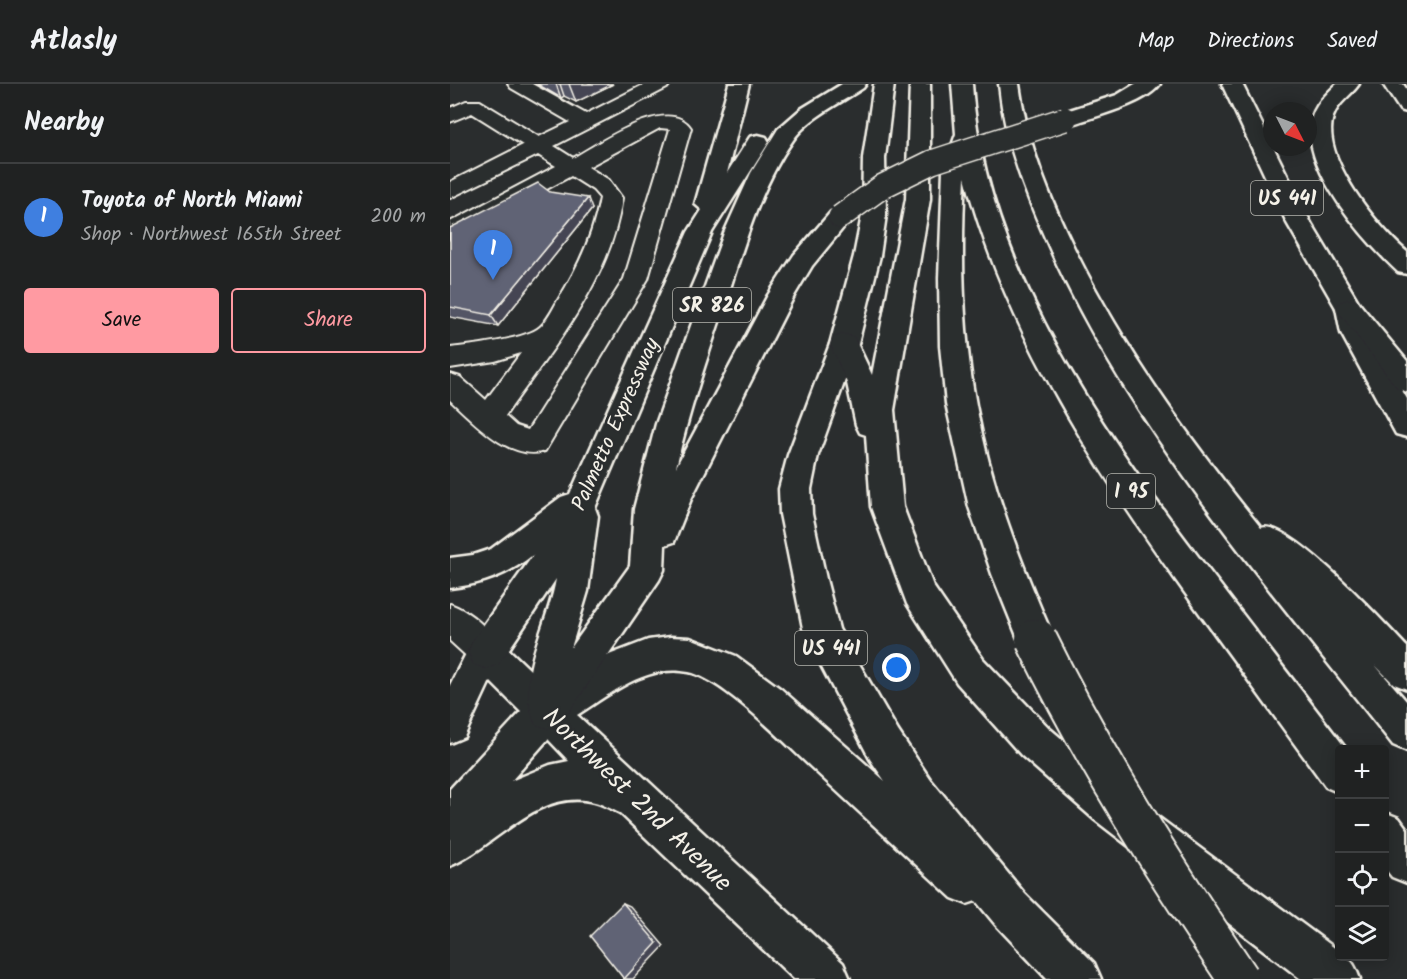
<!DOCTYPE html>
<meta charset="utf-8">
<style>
:root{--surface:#202222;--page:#2d2f2f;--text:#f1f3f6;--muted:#a2a4a5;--line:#3d3f40;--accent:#ff9aa2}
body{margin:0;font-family:Kalam,sans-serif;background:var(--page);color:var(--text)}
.controls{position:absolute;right:18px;bottom:18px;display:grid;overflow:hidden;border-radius:6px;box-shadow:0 3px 15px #0003}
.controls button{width:54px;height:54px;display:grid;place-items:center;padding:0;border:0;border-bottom:2px solid var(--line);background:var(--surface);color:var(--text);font:30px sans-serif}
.compass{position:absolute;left:813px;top:18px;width:54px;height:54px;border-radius:50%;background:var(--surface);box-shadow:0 3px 15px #0003;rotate:132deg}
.you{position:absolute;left:447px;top:584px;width:21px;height:21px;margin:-15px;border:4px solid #fff;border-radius:50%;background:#1a73e8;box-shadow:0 0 0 9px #1a73e833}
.badge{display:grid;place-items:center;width:39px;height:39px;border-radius:50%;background:var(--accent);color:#fff;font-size:20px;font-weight:700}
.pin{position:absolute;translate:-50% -50px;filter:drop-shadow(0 2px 3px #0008)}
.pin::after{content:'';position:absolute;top:32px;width:21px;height:18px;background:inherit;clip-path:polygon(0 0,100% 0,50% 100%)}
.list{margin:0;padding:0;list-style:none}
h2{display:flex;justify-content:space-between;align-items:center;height:78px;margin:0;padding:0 24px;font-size:26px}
h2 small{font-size:20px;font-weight:400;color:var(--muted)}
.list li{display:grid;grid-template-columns:39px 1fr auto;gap:18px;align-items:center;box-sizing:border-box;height:108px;padding:0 24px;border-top:2px solid var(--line)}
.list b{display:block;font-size:22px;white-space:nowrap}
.list p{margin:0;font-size:20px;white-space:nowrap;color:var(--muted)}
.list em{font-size:20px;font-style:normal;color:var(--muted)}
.actions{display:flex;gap:12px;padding:18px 24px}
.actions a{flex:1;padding:14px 0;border:2px solid var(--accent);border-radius:6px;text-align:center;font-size:21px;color:var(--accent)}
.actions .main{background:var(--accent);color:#111}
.icon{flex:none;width:33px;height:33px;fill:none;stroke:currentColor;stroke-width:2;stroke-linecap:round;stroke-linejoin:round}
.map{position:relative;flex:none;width:957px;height:895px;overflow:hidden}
header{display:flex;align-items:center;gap:36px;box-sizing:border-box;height:84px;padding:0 30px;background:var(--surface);border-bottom:2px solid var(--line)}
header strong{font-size:28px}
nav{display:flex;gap:33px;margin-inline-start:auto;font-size:21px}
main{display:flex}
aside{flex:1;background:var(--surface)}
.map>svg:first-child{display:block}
</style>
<header>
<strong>Atlasly</strong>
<nav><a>Map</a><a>Directions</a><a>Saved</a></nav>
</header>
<main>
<aside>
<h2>Nearby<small></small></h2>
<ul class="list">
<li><span class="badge" style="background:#3f7fe0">1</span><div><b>Toyota of North Miami</b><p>Shop · Northwest 165th Street</p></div><em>200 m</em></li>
</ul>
<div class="actions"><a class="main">Save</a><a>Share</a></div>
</aside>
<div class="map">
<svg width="957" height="895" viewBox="0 0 957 895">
<rect width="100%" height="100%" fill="#2a2d2e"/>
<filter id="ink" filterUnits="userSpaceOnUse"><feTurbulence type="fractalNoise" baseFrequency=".0167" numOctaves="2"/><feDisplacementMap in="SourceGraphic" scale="12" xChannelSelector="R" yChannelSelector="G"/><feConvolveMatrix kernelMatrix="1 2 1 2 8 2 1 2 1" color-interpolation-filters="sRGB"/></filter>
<g filter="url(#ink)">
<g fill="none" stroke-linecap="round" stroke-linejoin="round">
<defs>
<path id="minor" d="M 58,0 L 82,0 L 136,30 L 195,0 L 220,0 L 217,4 L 104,62 L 123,74 C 149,60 218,10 241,44 L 198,195 L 95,367 C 60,378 24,338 0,316 L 0,290 L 10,293 L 36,316 L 71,269 L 45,277 L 0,284 L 0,264 C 18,262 77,255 90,243 C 97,237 103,225 108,216 C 128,184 143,152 150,114 L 143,106 L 121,92 L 8,153 L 0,155 L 0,138 L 106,82 L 88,71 L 0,114 L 0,98 L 73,61 L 22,29 L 0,38 L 0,24 L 16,17 L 30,17 L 89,53 L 120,38 L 61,4 ZM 210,44 L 220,45 L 174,195 L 78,346 L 66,342 L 55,332 C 102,265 161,197 172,114 L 159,96 L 138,83 Z
M 0,520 C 20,527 44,548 53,568 L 48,579 L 36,584 L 24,579 L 0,557 Z"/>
<path id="major" d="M 424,0 L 444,0 L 435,74 L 436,131 L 430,172 L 408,260 L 368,371 L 361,405 L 362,430 L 376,495 L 389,545 L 448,647 L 480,695 L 575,810 L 644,879 L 651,895 L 597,895 L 545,840 L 526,817 L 517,820 L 502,814 C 455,770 408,727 361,683 C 334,658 273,595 239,588 C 197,579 160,610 127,631 L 393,879 L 400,895 L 344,895 L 170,729 C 161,725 150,718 140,717 C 86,706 45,763 0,782 L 0,705 L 71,628 L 40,597 L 14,653 L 0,659 L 0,601 L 23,556 L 36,551 L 49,556 L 100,605 L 159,571 L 198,556 L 220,553 L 240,554 L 286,572 L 331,605 L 435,697 L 420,675 L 354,549 L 330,430 L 329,405 L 338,371 L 380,260 L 404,172 L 412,131 L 413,74 ZM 98,655 L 119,677 L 100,681 L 61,697 Z
M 772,0 L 792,0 L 861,139 L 912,224 L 919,249 L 957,315 L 957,353 L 946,350 L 891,249 L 886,224 L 837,139 Z"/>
<path id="highway" d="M 279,0 L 299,0 L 277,89 L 300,53 L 308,51 L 316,53 L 319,58 L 262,148 L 145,424 L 148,432 L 138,507 L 121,564 L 180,482 L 184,425 L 206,340 L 274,149 L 301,89 L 328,45 L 351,25 L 392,0 L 416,0 L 413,4 C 391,19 359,33 343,56 C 309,104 293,165 275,220 C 257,274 239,327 226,383 L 318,211 L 344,171 L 381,128 L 390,126 L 399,128 L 402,133 L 362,182 L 344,212 L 241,415 L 224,458 L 215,461 L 214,486 L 209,496 L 111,640 L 98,645 L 85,640 C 64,592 98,543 106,495 L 49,580 L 36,585 L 23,580 L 18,568 L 23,556 L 84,470 C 58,491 33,500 0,504 L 0,474 L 23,471 L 41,465 L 111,413 L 120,410 L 238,148 L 252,126 L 245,120 Z
M 460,0 L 480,0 L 480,115 L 444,326 L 453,423 L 483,502 L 533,575 L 599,644 L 673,707 L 890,868 L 890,872 C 902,872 906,885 910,895 L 851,895 L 645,736 L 571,671 L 507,599 L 457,520 L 421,423 L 416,351 L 410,349 L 406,341 L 397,299 L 380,260 L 384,253 L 394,250 L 404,253 L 422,291 L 456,115 Z
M 502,0 L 522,0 C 534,184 658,356 767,497 C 810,553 853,609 897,666 L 890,666 L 890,709 L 876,703 C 832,643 789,583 745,523 C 650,391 557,253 515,93 C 511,168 512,247 526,321 C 541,403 571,480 604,555 L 599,567 L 586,571 L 573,567 L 542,490 L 519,423 L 496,320 L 490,262 L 489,194 L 493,86 L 506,50 Z
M 549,0 L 569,0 C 577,60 600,114 626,168 C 676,268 741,357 811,444 C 839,434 935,540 957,563 L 957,605 L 944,600 L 925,581 L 957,618 L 957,667 L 943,661 C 822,507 689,356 605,176 C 579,119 555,63 549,0 Z
M 685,0 L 710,0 C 696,20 646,32 623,40 L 615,41 L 607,40 L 604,35 L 607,30 L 667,11 Z
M 887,0 L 909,0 C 901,12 888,18 883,33 C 870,74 928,143 957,168 L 957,190 L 948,188 C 915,157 852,86 861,37 C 864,22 876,10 887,0 Z
M 933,0 L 953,0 L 957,6 L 957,28 L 950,26 Z
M 899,215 L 908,218 L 957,277 L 957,308 L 947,304 L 890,230 L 886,224 L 890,218 Z
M 934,728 L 949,734 L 957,745 L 957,799 L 942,793 L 934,783 Z"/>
</defs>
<use href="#minor" stroke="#f4f1e8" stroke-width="4"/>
<use href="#major" stroke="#f4f1e8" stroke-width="5"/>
<use href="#highway" stroke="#f4f1e8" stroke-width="5"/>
<use href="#minor" fill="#2a2d2e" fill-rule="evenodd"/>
<use href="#major" fill="#2a2d2e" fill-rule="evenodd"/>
<use href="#highway" fill="#2a2d2e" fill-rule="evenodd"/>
<defs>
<path id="highway-bridge-far1" d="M 390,133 L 433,102 L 482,78 L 615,35"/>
<path id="highway-bridge" d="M 586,555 C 644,674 715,785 789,895"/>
</defs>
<use href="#highway-bridge-far1" stroke="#f4f1e8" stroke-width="26" stroke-linecap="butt"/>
<use href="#highway-bridge" stroke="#f4f1e8" stroke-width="44" stroke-linecap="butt"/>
<use href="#highway-bridge-far1" stroke="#2a2d2e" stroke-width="23"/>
<use href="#highway-bridge" stroke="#2a2d2e" stroke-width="40"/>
</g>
<path fill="#535565" stroke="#f4f1e8" stroke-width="1.5" d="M 87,0 L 163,0 L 126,18 L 114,12 L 111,14 Z
M 100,108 L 142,125 L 48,242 L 0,233 L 0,144 Z"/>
<path fill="#444552" stroke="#f4f1e8" stroke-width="1.5" d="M 106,0 L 110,0 L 114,12 L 111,14 Z
M 119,0 L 163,0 L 126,18 Z
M 138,114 L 142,125 L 48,242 L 41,231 Z
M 173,819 L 180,822 L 214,862 L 183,895 L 174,895 Z"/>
<path fill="#616375" stroke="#f4f1e8" stroke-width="1.5" d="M 88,99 L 100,108 L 138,114 L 41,231 L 0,223 L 0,144 Z
M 173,819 L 207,859 L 174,895 L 140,852 Z"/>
</g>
<g text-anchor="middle" stroke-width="5" stroke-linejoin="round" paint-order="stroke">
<g fill="#2a2d2e" stroke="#b7b6b0" stroke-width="1.5">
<rect x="801" y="97" width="72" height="34" rx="4.5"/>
<rect x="223" y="204" width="78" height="34" rx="4.5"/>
<rect x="657" y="390" width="48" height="34" rx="4.5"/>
<rect x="345" y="547" width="72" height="34" rx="4.5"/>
</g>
<g font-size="20" font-weight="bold" fill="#f4f1e8">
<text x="837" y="121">US 441</text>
<text x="262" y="228">SR 826</text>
<text x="681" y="414">I 95</text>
<text x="381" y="571">US 441</text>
</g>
<g font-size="21" fill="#f4f1e8" stroke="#2a2d2e">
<text transform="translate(165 340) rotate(-66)" y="7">Palmetto Expressway</text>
</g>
<g font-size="26" fill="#f4f1e8" stroke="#2a2d2e">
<text transform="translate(188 715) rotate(44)" y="9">Northwest 2nd Avenue</text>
</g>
</g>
</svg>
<div class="controls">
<button>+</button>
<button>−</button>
<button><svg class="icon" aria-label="locate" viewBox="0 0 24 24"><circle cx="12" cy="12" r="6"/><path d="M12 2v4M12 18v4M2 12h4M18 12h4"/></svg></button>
<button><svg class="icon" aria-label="layers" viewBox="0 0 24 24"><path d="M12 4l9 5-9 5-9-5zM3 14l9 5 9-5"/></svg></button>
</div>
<svg class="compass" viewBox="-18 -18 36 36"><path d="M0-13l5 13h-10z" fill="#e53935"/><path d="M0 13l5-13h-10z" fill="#a2a4a5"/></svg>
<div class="you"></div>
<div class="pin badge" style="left:43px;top:196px;background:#3f7fe0">1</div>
</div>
</main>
